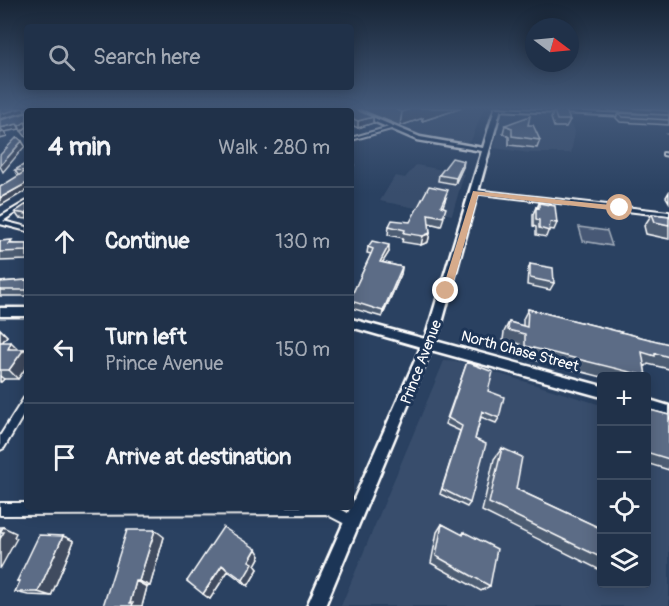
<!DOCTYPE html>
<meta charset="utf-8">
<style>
:root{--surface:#203149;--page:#2d3d53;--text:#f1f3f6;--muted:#a2a9b4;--line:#3d4c61}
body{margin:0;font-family:Pangolin,sans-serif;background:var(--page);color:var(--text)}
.controls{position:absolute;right:18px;bottom:18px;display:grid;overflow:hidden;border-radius:6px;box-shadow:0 3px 15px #0003}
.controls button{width:54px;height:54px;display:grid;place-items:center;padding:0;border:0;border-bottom:2px solid var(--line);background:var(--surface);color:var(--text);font:30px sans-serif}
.compass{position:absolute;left:525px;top:18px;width:54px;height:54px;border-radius:50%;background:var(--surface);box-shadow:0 3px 15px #0003;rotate:106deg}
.stop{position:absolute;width:18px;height:18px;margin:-14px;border:4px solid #d6ab8b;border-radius:50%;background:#fff}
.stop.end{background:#d6ab8b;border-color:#fff;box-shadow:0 2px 6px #0008}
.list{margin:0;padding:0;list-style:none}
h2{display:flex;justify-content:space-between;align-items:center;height:78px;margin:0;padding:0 24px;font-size:26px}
h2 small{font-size:20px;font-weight:400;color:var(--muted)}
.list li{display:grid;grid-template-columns:39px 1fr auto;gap:18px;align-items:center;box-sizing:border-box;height:108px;padding:0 24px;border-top:2px solid var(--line)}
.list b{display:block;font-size:22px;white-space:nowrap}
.list p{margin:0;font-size:20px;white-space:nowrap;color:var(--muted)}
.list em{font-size:20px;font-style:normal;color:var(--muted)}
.icon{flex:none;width:33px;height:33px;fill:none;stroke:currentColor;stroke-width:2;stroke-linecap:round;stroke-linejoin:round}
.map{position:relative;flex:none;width:669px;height:606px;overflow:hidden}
.search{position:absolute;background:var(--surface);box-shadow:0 3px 15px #0003;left:24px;top:24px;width:330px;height:66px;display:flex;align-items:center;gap:15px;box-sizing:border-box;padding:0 21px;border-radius:6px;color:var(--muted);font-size:22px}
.panel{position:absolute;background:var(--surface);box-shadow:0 3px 15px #0003;left:24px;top:108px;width:330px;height:402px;border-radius:6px}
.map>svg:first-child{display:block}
</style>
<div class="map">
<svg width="669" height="606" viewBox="0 0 669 606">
<rect width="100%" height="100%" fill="#2a4161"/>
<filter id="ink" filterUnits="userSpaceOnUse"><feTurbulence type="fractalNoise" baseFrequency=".0167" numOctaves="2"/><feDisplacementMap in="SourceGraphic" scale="12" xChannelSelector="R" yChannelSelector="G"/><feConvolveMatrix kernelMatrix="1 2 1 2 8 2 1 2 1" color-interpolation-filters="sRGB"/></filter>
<g filter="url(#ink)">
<path fill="#394e6c" d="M 354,108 L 484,108 L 471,141 L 464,142 L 409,133 Z
M 506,111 L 562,113 L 575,131 L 571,153 L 529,153 L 494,148 L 501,118 Z
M 416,165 L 464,174 L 452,215 L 380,201 L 395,176 L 405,178 Z
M 444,361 L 461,362 L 601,405 L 602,584 L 646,584 L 647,419 L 669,426 L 669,606 L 341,606 Z"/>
<path fill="#465975" stroke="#a2acba" stroke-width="1.5" d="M 579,227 L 607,231 L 612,246 L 583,241 Z"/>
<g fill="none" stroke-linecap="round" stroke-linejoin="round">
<path stroke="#a7b1be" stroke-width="1.5" d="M 666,134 L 669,134"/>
<defs>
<path id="street" d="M 48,108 L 54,108 L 45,111 L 39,111 Z
M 155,108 L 159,108 L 163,111 L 159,111 Z
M 497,108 L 626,114 L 628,115 L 626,116 L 498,110 L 496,109 Z
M 389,127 L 391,128 L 391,129 L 351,140 L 351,138 Z
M 663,153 L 669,154 L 669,156 L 663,155 Z
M 475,190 L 669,212 L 669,216 L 473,193 L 473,191 Z
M 27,201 L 27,205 L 3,221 L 27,227 L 27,231 L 0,224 L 0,217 Z
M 27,397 L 27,409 L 4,448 L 0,450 L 0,436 L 24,398 Z
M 0,503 L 27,503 L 27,507 L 337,507 L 355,517 L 357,521 L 355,525 L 351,527 L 326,514 L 0,515 Z"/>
<path id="secondary" d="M 343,108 L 350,108 L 420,137 L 483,148 L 495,108 L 501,108 L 440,330 L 435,341 L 602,386 L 602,397 L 431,350 L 325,606 L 307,606 L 421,347 L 351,327 L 351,319 L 425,339 L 482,151 L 417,140 Z
M 0,308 L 27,308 L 27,316 L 0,316 Z
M 646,399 L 669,406 L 669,418 L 646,411 Z"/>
</defs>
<use href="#street" stroke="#fff" stroke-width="4"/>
<use href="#secondary" stroke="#fff" stroke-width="5"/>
<use href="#street" fill="#1d3557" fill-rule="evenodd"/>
<use href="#secondary" fill="#1d3557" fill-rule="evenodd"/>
</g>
<path fill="#4e5d73" stroke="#fff" stroke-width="1.5" d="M 78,108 L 149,108 L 153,111 L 134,111 L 132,109 L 125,111 L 81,111 Z
M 173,108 L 278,108 L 278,111 L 218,111 L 216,110 L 212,111 L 177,111 Z
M 357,108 L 462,108 L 422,121 L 423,118 L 400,126 Z
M 556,108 L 570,120 L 566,127 L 554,127 L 551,118 L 554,111 L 555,111 Z
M 606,108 L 669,108 L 669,125 L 620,122 L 616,118 L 618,113 L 659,115 L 609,111 Z
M 351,111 L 373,117 L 373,123 L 358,128 L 351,125 Z
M 505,125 L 540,140 L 537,148 L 509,145 L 509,137 L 503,133 Z
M 27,163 L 27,190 L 20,175 L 18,175 L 15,170 Z
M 463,167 L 455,184 L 438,181 L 439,175 Z
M 669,192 L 669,202 L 666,197 Z
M 446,198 L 443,206 L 444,217 L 441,226 L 429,223 L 430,233 L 428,242 L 421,245 L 402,242 L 403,238 L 388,235 L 389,226 L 410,222 Z
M 539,203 L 557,223 L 554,230 L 549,229 L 546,237 L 536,235 L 536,227 L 533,226 L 533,214 L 536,207 L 537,208 Z
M 27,204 L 27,219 L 19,218 L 15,212 Z
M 652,214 L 669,216 L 669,239 L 646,234 L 644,226 Z
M 0,241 L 15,244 L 27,244 L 27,260 L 0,261 Z
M 368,247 L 389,252 L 382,262 L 402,267 L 401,274 L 382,317 L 351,308 L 351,297 L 371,254 L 367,253 Z
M 530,264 L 554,283 L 550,290 L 527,285 L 528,270 Z
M 27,280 L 27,296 L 0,296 L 0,282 Z
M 528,309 L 669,344 L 669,369 L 648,364 L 646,366 L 644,365 L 646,376 L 602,377 L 519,356 L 520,344 L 503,340 L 504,332 L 509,322 L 523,326 L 523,319 Z
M 0,329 L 7,336 L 2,342 L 17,349 L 24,349 L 27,352 L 27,366 L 18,379 L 4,379 L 1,382 L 0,382 Z
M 467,362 L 488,391 L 499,418 L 496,423 L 481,417 L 475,439 L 470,503 L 467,507 L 440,494 L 460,431 L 445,424 Z
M 646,409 L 669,415 L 669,470 L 646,463 Z
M 502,448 L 516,489 L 602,529 L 602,571 L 482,511 L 494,459 Z
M 442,524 L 462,535 L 464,532 L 490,586 L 481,591 L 431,563 L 437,532 Z
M 63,536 L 74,541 L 51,596 L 28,595 L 15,592 L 19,582 L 17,581 Z
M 164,537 L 150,586 L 147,587 L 142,606 L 103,606 Z
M 256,549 L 260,556 L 255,565 L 258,569 L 248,586 L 228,571 L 210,599 L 187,581 Z"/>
<path fill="#404c5e" stroke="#fff" stroke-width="1.5" d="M 22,108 L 24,108 L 26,112 L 0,119 L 0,114 Z
M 119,108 L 131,108 L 132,109 L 125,111 L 108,111 Z
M 193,108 L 194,111 L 182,111 Z
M 206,108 L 216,108 L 216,110 L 212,111 L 197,111 L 197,110 Z
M 271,108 L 278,108 L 278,111 L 268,111 Z
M 413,108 L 462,108 L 422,121 L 423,118 L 400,126 L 402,112 Z
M 373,117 L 373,123 L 358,128 L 358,121 Z
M 25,122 L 27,127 L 21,131 L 19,126 Z
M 17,124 L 20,129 L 4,132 L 7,137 L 0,139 L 0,128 Z
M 22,141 L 25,146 L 3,172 L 0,166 Z
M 464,161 L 463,167 L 455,184 L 456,178 Z
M 354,162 L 353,169 L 351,170 L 351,163 Z
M 27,183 L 27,190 L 0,206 L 0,198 Z
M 430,233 L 428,242 L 421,245 L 423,236 Z
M 389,245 L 389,252 L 379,268 L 380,262 Z
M 402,267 L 401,274 L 382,317 L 383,311 Z
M 0,329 L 7,336 L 0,345 Z
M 11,342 L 20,351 L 8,349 Z
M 24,349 L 27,352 L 27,366 L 18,379 L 9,370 Z
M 0,376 L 4,379 L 1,382 L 0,381 Z
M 3,527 L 16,533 L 14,537 L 17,538 L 0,569 L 0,532 Z
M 155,530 L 164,537 L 150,586 L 139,581 Z
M 63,536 L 74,541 L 51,596 L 38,592 Z
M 256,549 L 260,556 L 255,565 L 258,569 L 248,586 L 243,580 L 249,561 Z
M 222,565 L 228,571 L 210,599 L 203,594 Z
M 136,581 L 147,587 L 142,606 L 132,606 L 130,603 Z"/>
<path fill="#5b6c86" stroke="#fff" stroke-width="1.5" d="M 0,108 L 22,108 L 0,114 Z
M 24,108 L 33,108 L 39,111 L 27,111 L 27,123 L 25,122 L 19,126 L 17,124 L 0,128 L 4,132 L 0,133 L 0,120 L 26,113 Z
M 80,108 L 119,108 L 108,111 L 84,111 Z
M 134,108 L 149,108 L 153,111 L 138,111 Z
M 177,108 L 206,108 L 197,110 L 193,108 L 182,111 Z
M 220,108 L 237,109 L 239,108 L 273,108 L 271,108 L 274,110 L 268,111 L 226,111 Z
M 345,108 L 352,108 L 373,117 L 358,121 L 351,118 L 351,111 L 335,111 Z
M 392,108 L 413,108 L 402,112 Z
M 556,108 L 565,108 L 570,120 L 557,120 L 554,111 L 557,111 Z
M 629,108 L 669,108 L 669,111 Z
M 618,113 L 669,115 L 669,120 L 623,117 Z
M 530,116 L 528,125 L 533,125 L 540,140 L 512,136 L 512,128 L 505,125 Z
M 27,126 L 27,137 L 26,137 L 22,132 Z
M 17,137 L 22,141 L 0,166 L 0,155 Z
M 452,158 L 464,161 L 456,178 L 439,175 Z
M 27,163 L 27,183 L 0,198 L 0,187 L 26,171 L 15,170 Z
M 429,186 L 448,190 L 441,206 L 446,208 L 443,217 L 428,214 L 430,233 L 423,236 L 404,233 L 405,230 L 389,226 L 392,220 L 410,222 Z
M 539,203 L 555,206 L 557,223 L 550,222 L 549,231 L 539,228 L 539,220 L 536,219 L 536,207 L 539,208 Z
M 27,204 L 27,214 L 15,212 Z
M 652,214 L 669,216 L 669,225 L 655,222 Z
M 12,240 L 9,244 L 27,244 L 27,251 L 0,252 L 0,241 Z
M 372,241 L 389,245 L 380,262 L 402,267 L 383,311 L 351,301 L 351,297 L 371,254 L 373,249 L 368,247 Z
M 530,264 L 553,268 L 554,283 L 530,278 Z
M 27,280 L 27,290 L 0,290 L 0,282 Z
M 528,309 L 669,344 L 669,357 L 655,353 L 655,356 L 642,352 L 646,376 L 525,346 L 525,334 L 508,330 L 509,322 L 527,327 Z
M 0,342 L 11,342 L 8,349 L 24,349 L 9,370 L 0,370 Z
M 467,362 L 493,372 L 488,391 L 504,397 L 499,418 L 482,411 L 475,439 L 486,444 L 470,503 L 442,489 L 462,426 L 448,418 Z
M 646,409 L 669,415 L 669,459 L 646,452 Z
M 502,448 L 522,457 L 516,489 L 602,529 L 602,558 L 489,503 Z
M 442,524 L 463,535 L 464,532 L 497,549 L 490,586 L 436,556 Z
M 0,527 L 3,527 L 0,532 L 4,532 L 0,539 Z
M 223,527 L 256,549 L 249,561 L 253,563 L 243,580 L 222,565 L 203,594 L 187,581 Z
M 127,530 L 155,530 L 139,581 L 136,581 L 130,603 L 133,603 L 132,606 L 103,606 Z
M 39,535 L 63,536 L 38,592 L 15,592 L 20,581 L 17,581 Z"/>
</g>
<linearGradient id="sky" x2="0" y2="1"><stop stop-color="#172435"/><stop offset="0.56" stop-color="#445a7b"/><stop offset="1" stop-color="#445a7b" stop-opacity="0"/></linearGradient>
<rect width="669" height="193" fill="url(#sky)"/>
<path fill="#d6ab8b" d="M 473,191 L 620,206 L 624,208 L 620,211 L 478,195 L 451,291 L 446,295 L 442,291 Z"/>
<g text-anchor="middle" stroke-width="6" stroke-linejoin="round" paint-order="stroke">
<g font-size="15" fill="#fff" stroke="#1d3557">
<text transform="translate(520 351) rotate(15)" y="5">North Chase Street</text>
<text transform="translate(421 362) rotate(-69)" y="5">Prince Avenue</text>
</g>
</g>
</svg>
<div class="controls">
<button>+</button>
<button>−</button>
<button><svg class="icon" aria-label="locate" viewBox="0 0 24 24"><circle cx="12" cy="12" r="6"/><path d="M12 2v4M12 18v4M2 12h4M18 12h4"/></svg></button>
<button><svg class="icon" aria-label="layers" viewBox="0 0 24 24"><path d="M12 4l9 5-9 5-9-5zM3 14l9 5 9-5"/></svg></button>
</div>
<svg class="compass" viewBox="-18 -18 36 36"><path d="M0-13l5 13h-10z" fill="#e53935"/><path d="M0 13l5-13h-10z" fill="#a2a9b4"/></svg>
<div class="stop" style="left:620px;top:208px"></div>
<div class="stop end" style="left:446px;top:291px"></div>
<div class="search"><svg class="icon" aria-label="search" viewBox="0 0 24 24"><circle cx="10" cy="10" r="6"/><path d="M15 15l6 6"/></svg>Search here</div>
<section class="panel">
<h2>4 min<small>Walk · 280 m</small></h2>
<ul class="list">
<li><svg class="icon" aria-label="ahead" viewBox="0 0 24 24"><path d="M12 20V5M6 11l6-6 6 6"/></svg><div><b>Continue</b></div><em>130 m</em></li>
<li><svg class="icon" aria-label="left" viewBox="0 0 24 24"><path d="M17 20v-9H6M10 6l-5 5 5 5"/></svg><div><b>Turn left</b><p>Prince Avenue</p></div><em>150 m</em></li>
<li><svg class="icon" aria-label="arrive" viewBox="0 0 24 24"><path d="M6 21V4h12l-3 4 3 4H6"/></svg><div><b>Arrive at destination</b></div></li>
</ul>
</section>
</div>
